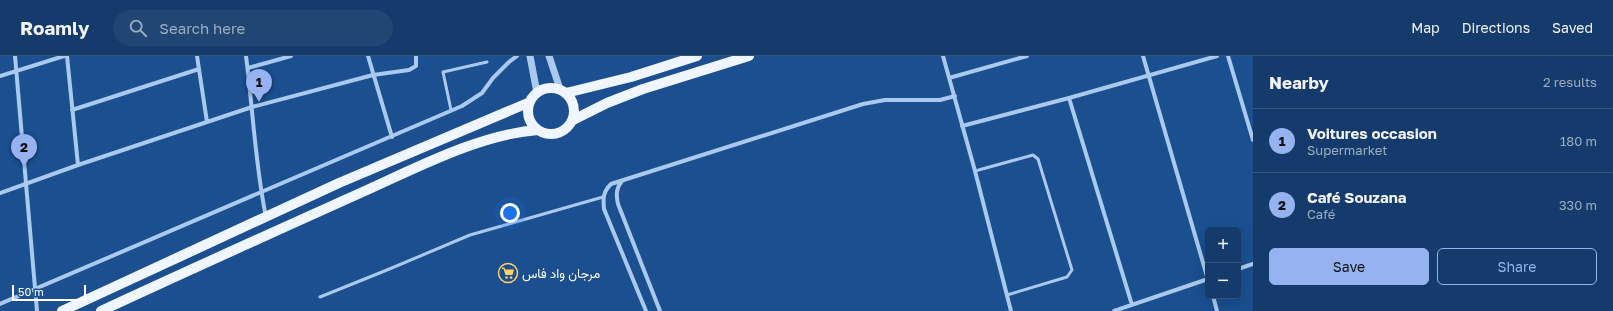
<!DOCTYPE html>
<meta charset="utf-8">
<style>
:root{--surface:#143b6b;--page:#214673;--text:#f1f3f6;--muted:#9dadc1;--line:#33557e;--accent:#95b2f1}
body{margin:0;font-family:"Golos Text",Vazirmatn,sans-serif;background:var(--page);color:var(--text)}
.controls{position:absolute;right:12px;bottom:12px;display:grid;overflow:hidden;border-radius:6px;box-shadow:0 4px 16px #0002}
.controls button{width:36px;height:36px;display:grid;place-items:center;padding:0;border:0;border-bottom:1px solid var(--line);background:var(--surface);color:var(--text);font:20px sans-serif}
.scale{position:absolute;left:12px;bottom:10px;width:74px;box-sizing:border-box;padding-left:4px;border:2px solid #fff;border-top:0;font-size:11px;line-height:14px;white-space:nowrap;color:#fff;-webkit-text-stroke:3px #1b4f8f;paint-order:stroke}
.you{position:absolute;left:510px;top:157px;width:14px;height:14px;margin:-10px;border:3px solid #fff;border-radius:50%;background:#1a73e8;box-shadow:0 0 0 6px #1a73e833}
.badge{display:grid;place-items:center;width:26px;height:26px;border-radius:50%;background:var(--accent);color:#111;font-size:13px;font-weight:700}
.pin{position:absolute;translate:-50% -33px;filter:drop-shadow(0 1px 2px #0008)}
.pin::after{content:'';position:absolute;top:21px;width:14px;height:12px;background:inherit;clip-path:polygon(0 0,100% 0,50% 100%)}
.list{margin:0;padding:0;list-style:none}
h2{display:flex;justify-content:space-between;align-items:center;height:52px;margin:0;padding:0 16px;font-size:17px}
h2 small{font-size:13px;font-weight:400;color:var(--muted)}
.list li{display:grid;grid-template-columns:26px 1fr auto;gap:12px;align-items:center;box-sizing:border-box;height:64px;padding:0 16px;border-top:1px solid var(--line)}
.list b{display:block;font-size:15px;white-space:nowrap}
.list p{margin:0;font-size:13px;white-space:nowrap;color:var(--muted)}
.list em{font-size:13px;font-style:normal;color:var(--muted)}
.actions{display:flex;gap:8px;padding:12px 16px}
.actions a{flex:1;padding:9px 0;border:1px solid var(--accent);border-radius:6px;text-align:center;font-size:14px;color:var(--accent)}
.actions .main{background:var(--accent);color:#111}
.icon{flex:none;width:22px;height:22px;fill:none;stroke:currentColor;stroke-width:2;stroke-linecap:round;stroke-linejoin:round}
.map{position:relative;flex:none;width:1253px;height:255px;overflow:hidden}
header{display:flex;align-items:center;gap:24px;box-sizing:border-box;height:56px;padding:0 20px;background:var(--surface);border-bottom:1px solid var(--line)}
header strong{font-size:19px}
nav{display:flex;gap:22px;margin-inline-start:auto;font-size:14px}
.search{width:280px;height:36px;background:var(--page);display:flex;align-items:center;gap:10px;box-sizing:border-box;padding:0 14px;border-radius:22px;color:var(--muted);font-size:15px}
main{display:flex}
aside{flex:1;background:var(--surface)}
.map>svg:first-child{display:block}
</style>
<header>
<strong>Roamly</strong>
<div class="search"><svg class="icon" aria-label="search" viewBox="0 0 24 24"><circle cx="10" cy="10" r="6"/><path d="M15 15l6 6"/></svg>Search here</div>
<nav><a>Map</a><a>Directions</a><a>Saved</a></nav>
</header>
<main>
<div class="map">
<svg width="1253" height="255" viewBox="0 0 1253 255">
<rect width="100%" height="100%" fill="#1b4f8f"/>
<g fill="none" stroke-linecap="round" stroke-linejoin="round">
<path stroke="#a9c9ee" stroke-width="3" d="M 451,54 L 443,16 L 487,6
M 975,115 L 1033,99 L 1038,103 L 1072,214 L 1067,221 L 1007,239
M 320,241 L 387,214 L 470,179 L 603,141"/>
<path stroke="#a9c9ee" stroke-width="4" d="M 15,0 L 37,255
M 67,0 L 78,109
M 197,0 L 207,66
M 246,0 C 253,54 255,108 266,161
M 368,0 L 392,81
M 943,0 L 975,115 L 1011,255
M 1143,0 L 1208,224
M 1228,0 L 1253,84
M 248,12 L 291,0
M 0,20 L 64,0
M 949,22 L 1027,0
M 1069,42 L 1132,249
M 72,54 L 199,13
M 962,70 L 1069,42 L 1217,0
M 622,125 C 616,132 616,139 618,148 L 660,255
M 0,137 L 78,109 L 252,51 L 373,19 L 409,14 L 416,10 L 416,0
M 1238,213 L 1253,208
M 1213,240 L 1217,255
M 0,248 L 462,50 L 482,37 L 493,22 L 509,6 L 517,0
M 646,255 L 604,153 C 603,142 603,136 611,128 L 863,48 L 885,44 L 940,44 L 955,40
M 1114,255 L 1208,223"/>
<path stroke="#a9c9ee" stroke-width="7" d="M 530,0 L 537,37
M 549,0 L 560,33"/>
<path stroke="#f0f6ff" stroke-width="10" d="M528 55a23 23 0 1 1 46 0a23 23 0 1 1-46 0Z
M 566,37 L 631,21 L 697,0
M 573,64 L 607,47 L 643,33 L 749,0
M 62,255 L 339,127 L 530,46
M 101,255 C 189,214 278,174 367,134 C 418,111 481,78 538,74"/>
</g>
<defs>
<symbol id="supermarket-ring" viewBox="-11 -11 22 22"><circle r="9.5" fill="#1b4f8f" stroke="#ffd166" stroke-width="1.5"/><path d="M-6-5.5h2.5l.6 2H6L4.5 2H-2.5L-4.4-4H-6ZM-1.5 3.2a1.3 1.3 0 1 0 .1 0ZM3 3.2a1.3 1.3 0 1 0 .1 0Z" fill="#ffd166"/></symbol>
</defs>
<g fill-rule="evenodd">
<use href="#supermarket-ring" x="497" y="206" width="22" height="22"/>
</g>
<g text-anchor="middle" stroke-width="3" stroke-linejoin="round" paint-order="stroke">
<g font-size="13" fill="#fff" stroke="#1b4f8f" text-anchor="start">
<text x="522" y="222">مرجان واد فاس</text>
</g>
</g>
</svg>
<div class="controls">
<button>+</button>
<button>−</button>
</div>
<div class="scale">50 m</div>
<div class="you"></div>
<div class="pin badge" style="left:259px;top:46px">1</div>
<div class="pin badge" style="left:24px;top:111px">2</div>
</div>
<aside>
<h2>Nearby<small>2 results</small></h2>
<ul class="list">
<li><span class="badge">1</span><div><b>Voitures occasion</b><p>Supermarket</p></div><em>180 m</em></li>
<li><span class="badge">2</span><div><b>Café Souzana</b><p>Café</p></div><em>330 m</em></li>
</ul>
<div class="actions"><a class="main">Save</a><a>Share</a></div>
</aside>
</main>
